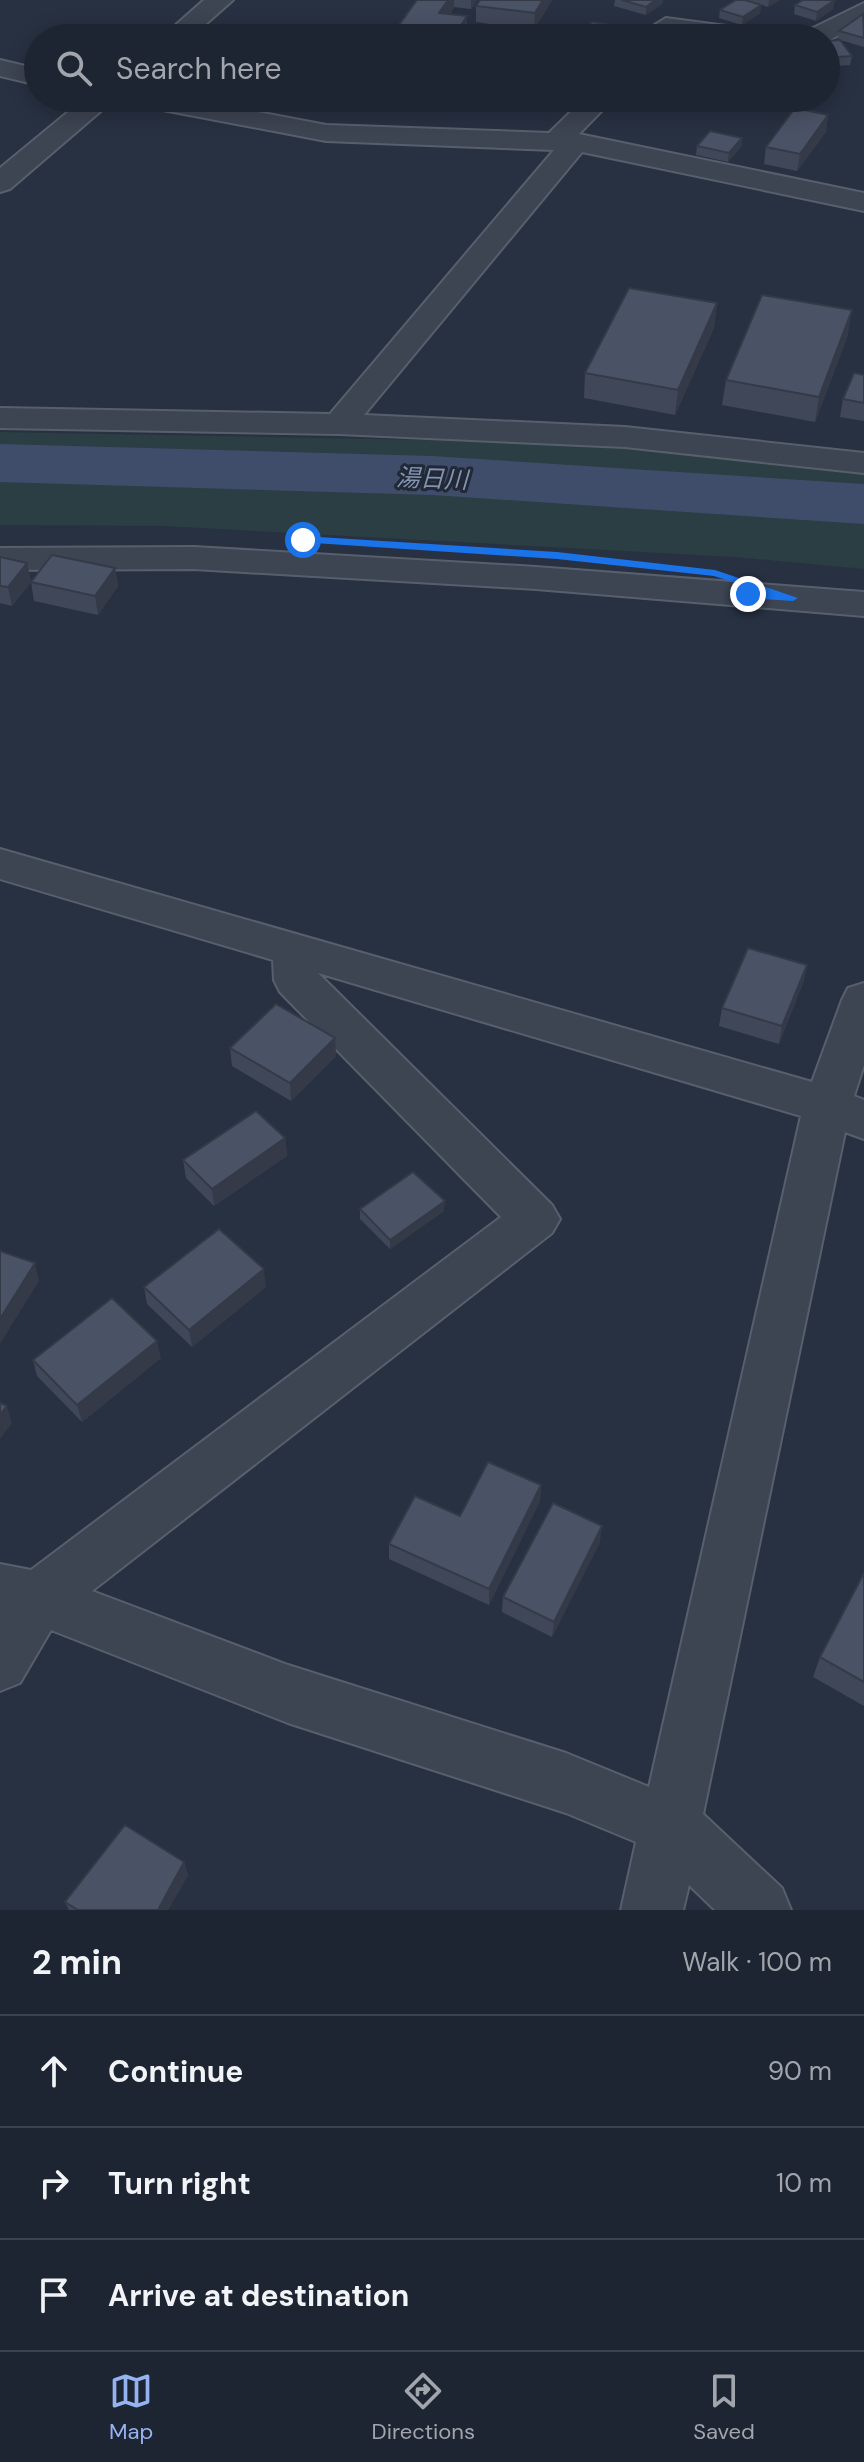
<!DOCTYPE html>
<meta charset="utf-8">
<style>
:root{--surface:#1e2532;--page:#2b313e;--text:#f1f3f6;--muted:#a1a5ac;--line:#3c424d;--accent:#95b2f1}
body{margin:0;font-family:"DM Sans","Noto Sans JP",sans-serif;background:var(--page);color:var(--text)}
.stop{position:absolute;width:24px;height:24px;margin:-18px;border:6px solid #1a73e8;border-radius:50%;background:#fff}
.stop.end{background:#1a73e8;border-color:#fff;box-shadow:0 2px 8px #0008}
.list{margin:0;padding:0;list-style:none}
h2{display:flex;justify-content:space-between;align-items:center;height:104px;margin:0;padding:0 32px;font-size:34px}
h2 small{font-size:26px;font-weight:400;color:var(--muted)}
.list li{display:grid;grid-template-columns:52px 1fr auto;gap:24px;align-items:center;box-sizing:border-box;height:112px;padding:0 32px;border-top:2px solid var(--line)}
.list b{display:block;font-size:30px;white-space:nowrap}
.list em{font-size:26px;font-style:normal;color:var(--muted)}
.icon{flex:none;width:44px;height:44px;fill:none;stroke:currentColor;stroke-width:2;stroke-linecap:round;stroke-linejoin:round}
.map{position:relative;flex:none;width:864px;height:1910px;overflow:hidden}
.search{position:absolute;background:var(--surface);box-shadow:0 4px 20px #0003;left:24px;right:24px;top:24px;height:88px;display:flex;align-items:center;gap:20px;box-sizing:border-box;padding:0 28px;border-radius:44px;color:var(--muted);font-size:30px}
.sheet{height:440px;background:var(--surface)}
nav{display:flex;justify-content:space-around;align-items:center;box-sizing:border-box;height:112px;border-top:2px solid var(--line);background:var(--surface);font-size:22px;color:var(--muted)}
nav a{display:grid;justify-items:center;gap:4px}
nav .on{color:var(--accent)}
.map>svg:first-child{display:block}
</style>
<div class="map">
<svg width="864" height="1910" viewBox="0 0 864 1910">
<rect width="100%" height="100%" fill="#283142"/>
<path fill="#2a3e43" d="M 0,432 L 591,443 L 864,473 L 864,569 L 734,557 L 163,526 L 0,525 Z"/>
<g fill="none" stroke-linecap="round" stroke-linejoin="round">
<path fill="#3f4d6a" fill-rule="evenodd" d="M 0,444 L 432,456 L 864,484 L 864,524 L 432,495 L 0,482 Z"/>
<defs>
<path id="minor" d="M 204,0 L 233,0 L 190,38 L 161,38 Z
M 864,3 L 864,21 L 826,42 L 826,38 L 801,38 L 805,32 Z
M 666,18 L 757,30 L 770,38 L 698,38 L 657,31 L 653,26 Z
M 0,60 L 38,69 L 38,85 L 0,76 Z
M 85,98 L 116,98 L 10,189 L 0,192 L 0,168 Z
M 128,98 L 185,98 L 326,125 L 549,133 L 585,98 L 614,98 L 579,134 L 864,193 L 864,211 L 582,152 L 364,415 L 625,427 L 864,453 L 864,473 L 625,447 L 339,434 L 0,428 L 0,408 L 330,414 L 554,150 L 326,141 L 142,106 L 132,104 Z
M 194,547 L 536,567 L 864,592 L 864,616 L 536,589 L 194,569 L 0,570 L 0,548 Z
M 0,849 L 812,1082 L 842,1000 L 848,988 L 864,983 L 864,1065 L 854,1096 L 864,1100 L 864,1139 L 845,1132 L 703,1814 L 782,1888 L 791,1910 L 715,1910 L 689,1885 L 683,1910 L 621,1910 L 636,1842 L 566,1813 L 288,1723 L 51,1630 L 20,1683 L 0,1691 L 0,1564 L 31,1570 L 501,1217 L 280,992 L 274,980 L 273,960 L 0,879 ZM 318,973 L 801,1116 L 649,1787 L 566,1753 L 288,1665 L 92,1591 L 552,1233 L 560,1219 L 552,1205 Z"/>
</defs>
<use href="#minor" stroke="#585f6c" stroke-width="4"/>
<use href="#minor" fill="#3d4452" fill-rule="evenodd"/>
</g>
<path fill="#404758" d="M 417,0 L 477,0 L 471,9 L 454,7 L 450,14 L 467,16 L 467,32 L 463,38 L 399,38 L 399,25 Z
M 480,0 L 552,0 L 534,30 L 476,22 L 476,6 Z
M 615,0 L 663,0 L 662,4 L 646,15 L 614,6 Z
M 747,0 L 780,0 L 768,7 Z
M 761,5 L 760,13 L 742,25 L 719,18 L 720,10 Z
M 795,5 L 833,9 L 816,21 L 794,14 Z
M 864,14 L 864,47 L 840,40 L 852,56 L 850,65 L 826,67 L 826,41 L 840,40 L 838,39 L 839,31 Z
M 688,98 L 717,98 L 717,103 L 687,102 Z
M 775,98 L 807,98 L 805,107 L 780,106 Z
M 828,115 L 826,132 L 797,171 L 764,164 L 766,147 Z
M 742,138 L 741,147 L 728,162 L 696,155 L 697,146 Z
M 717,303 L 714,328 L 675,415 L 584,398 L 585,373 Z
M 848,335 L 815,422 L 722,405 L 726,380 Z
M 864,375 L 864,421 L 840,417 L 843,399 Z
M 0,557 L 27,563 L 31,582 L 12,606 L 0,603 Z
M 115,568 L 118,586 L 98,615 L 34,601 L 31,582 Z
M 807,965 L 803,983 L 779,1044 L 719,1026 L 722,1008 Z
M 335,1038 L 336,1056 L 291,1101 L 232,1066 L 230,1048 Z
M 285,1138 L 287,1156 L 214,1206 L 186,1178 L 183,1160 Z
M 360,1209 L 444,1211 L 390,1249 L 360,1219 Z
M 144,1287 L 266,1287 L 192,1347 L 147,1304 Z
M 161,1358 L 82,1422 L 37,1376 L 33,1360 Z
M 541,1485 L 540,1501 L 489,1605 L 389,1559 L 389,1544 Z
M 600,1542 L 552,1637 L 502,1612 L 503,1597 Z
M 864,1573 L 864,1706 L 813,1677 L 820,1657 Z
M 184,1862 L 188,1875 L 168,1910 L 69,1910 L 65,1902 Z"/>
<path fill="#343a47" d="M 448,0 L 454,0 L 454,7 L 439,29 L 439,13 Z
M 471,0 L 477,0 L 471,9 Z
M 543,0 L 552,0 L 534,30 L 535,13 Z
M 656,0 L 663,0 L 662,4 L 646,15 L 646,7 Z
M 769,0 L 780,0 L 768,7 Z
M 835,0 L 833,9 L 816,21 L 817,12 Z
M 761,5 L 760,13 L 742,25 L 743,17 Z
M 467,16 L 467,32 L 463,38 L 456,38 L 456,33 Z
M 625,27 L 624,36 L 623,38 L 617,38 Z
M 828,115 L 826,132 L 797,171 L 800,154 Z
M 742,138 L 741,147 L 728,162 L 729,153 Z
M 717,303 L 714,328 L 675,415 L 678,390 Z
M 852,310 L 848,335 L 815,422 L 819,397 Z
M 27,563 L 31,582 L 12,606 L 8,587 Z
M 115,568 L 118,586 L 98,615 L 95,596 Z
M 807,965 L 803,983 L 779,1044 L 782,1026 Z
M 335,1038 L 336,1056 L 291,1101 L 290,1083 Z
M 285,1138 L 287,1156 L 214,1206 L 212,1189 Z
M 445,1201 L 444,1211 L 390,1249 L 390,1240 Z
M 35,1263 L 39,1281 L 0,1344 L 0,1319 Z
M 264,1269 L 266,1287 L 192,1347 L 189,1330 Z
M 157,1341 L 161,1358 L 82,1422 L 77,1405 Z
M 7,1406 L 12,1423 L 0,1439 L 0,1415 Z
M 541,1485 L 540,1501 L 489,1605 L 489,1589 Z
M 602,1526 L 600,1542 L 552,1637 L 554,1622 Z
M 184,1862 L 188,1875 L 168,1910 L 158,1910 Z"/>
<path fill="#4a5366" stroke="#343a47" stroke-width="2" d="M 417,0 L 448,0 L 439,13 L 467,16 L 456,33 L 399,25 Z
M 480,0 L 543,0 L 535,13 L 476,6 Z
M 622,0 L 656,0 L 646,7 Z
M 736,0 L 745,0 L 761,5 L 743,17 L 720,10 Z
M 803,0 L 835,0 L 817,12 L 795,5 Z
M 863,14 L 864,38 L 839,31 Z
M 592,22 L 625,27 L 617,38 L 580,38 Z
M 674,27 L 711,32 L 707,38 L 668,38 Z
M 840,40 L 852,56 L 826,58 L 826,41 Z
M 795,108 L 828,115 L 800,154 L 766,147 Z
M 710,131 L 742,138 L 729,153 L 697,146 Z
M 629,288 L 717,303 L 678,390 L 585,373 Z
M 762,295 L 852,310 L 819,397 L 726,380 Z
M 854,373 L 864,375 L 864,403 L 843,399 Z
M 52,555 L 115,568 L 95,596 L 31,582 Z
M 0,557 L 27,563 L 8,587 L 0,586 Z
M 748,948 L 807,965 L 782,1026 L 722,1008 Z
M 276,1004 L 335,1038 L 290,1083 L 230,1048 Z
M 256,1111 L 285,1138 L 212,1189 L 183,1160 Z
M 413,1172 L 445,1201 L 390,1240 L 360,1209 Z
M 219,1229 L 264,1269 L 189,1330 L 144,1287 Z
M 0,1251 L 35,1263 L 0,1319 Z
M 112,1298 L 157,1341 L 77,1405 L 33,1360 Z
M 0,1403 L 7,1406 L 0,1415 Z
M 488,1462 L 541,1485 L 489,1589 L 389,1544 L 415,1496 L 460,1516 Z
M 553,1503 L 602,1526 L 554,1622 L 503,1597 Z
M 864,1573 L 864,1682 L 820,1657 Z
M 125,1825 L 184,1862 L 158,1910 L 78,1910 L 65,1902 Z"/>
<path fill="#1a73e8" d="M 303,536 L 557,552 L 715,570 L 798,598 L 793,601 L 748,598 L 744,592 L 763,592 L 714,576 L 557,559 L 299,542 Z"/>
<g text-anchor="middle" stroke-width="6" stroke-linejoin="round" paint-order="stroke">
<g font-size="24" font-style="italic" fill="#8393b1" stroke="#212937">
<text transform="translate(432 479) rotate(2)" y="8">湯日川</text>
</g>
</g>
</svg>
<div class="stop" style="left:303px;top:540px"></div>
<div class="stop end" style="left:748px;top:594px"></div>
<div class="search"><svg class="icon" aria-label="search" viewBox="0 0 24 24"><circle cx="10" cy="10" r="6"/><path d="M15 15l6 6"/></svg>Search here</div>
</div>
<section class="sheet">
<h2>2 min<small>Walk · 100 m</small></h2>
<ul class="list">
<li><svg class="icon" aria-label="ahead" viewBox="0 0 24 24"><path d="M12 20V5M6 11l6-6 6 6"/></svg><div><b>Continue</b></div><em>90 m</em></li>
<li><svg class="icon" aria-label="right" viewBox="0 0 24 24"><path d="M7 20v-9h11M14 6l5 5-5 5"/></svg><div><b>Turn right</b></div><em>10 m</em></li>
<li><svg class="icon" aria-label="arrive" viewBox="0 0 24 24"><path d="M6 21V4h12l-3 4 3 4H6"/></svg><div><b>Arrive at destination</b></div></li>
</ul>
</section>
<nav>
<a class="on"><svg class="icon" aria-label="map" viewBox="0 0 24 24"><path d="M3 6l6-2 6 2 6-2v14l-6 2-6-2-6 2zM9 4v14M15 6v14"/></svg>Map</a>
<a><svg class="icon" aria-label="directions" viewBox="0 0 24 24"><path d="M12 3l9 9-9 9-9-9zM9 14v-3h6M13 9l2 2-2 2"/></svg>Directions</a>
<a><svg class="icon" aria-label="saved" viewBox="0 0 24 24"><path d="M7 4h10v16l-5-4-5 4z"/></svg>Saved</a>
</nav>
